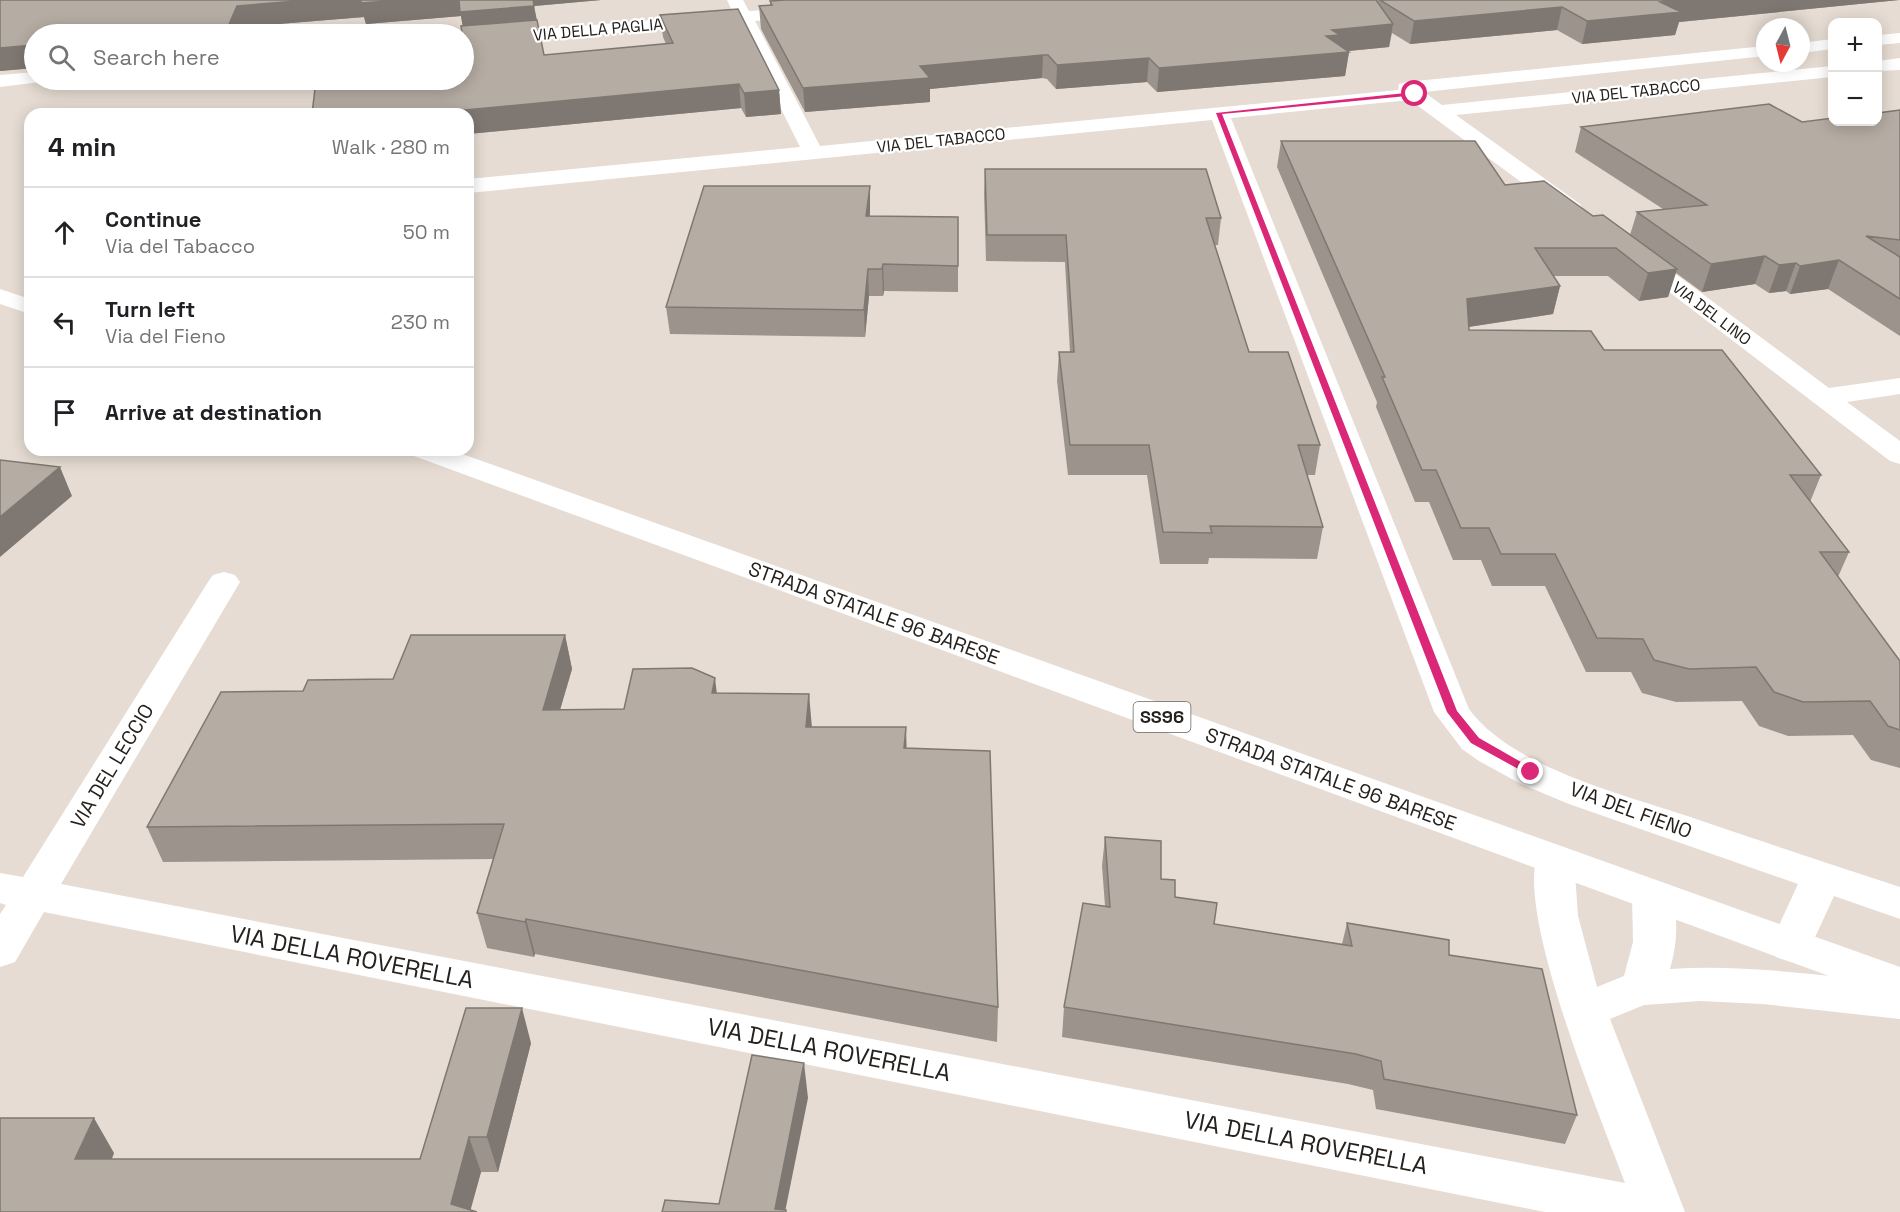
<!DOCTYPE html>
<meta charset="utf-8">
<style>
:root{--surface:#fff;--page:#f2f2f2;--text:#202124;--muted:#757577;--line:#e0e0e0}
body{margin:0;font-family:"Space Grotesk",sans-serif;background:var(--page);color:var(--text)}
.controls{position:absolute;right:18px;top:18px;display:grid;overflow:hidden;border-radius:12px;box-shadow:0 3px 15px #0003}
.controls button{width:54px;height:54px;display:grid;place-items:center;padding:0;border:0;border-bottom:2px solid var(--line);background:var(--surface);color:var(--text);font:30px sans-serif}
.compass{position:absolute;left:1756px;top:18px;width:54px;height:54px;border-radius:50%;background:var(--surface);box-shadow:0 3px 15px #0003;rotate:187deg}
.stop{position:absolute;width:18px;height:18px;margin:-14px;border:4px solid #db2777;border-radius:50%;background:#fff}
.stop.end{background:#db2777;border-color:#fff;box-shadow:0 2px 6px #0008}
.list{margin:0;padding:0;list-style:none}
h2{display:flex;justify-content:space-between;align-items:center;height:78px;margin:0;padding:0 24px;font-size:26px}
h2 small{font-size:20px;font-weight:400;color:var(--muted)}
.list li{display:grid;grid-template-columns:39px 1fr auto;gap:18px;align-items:center;box-sizing:border-box;height:90px;padding:0 24px;border-top:2px solid var(--line)}
.list b{display:block;font-size:22px;white-space:nowrap}
.list p{margin:0;font-size:20px;white-space:nowrap;color:var(--muted)}
.list em{font-size:20px;font-style:normal;color:var(--muted)}
.icon{flex:none;width:33px;height:33px;fill:none;stroke:currentColor;stroke-width:2;stroke-linecap:round;stroke-linejoin:round}
.map{position:relative;flex:none;width:1900px;height:1212px;overflow:hidden}
.search{position:absolute;background:var(--surface);box-shadow:0 3px 15px #0003;left:24px;top:24px;width:450px;height:66px;display:flex;align-items:center;gap:15px;box-sizing:border-box;padding:0 21px;border-radius:33px;color:var(--muted);font-size:22px}
.panel{position:absolute;background:var(--surface);box-shadow:0 3px 15px #0003;left:24px;top:108px;width:450px;height:348px;border-radius:18px}
.map>svg:first-child{display:block}
</style>
<div class="map">
<svg width="1900" height="1212" viewBox="0 0 1900 1212">
<rect width="100%" height="100%" fill="#e6dcd3"/>
<g fill="none" stroke-linecap="round" stroke-linejoin="round">
<path fill="#fff" fill-rule="evenodd" d="M 727,0 L 743,0 L 749,11 L 803,7 L 809,8 L 811,12 L 809,16 L 803,17 L 755,21 L 820,146 L 1398,90 L 1399,84 L 1406,82 L 1765,46 L 1765,56 L 1424,92 L 1442,105 L 1832,66 L 1832,77 L 1456,115 L 1580,204 L 1583,209 L 1580,214 L 1572,216 L 1564,214 L 1410,100 L 1231,118 L 1469,709 C 1513,769 1627,795 1696,819 C 1764,842 1832,865 1900,887 L 1900,919 L 1834,896 L 1806,957 L 1791,962 L 1776,957 L 1770,945 L 1798,884 L 1569,804 L 1521,784 L 1479,761 L 1462,749 L 1434,712 L 1212,120 L 468,193 L 468,179 L 800,147 L 738,23 L 464,46 L 464,36 L 733,13 Z
M 1900,33 L 1900,43 L 1878,45 L 1878,35 Z
M 1832,39 L 1832,49 L 1801,53 L 1801,43 Z
M 1900,58 L 1900,70 L 1878,71 L 1878,61 Z
M 34,72 L 34,80 L 42,80 L 41,82 L 0,87 L 0,75 Z
M 1638,250 L 1646,252 L 1829,388 L 1900,378 L 1900,394 L 1847,402 L 1900,441 L 1900,464 L 1890,461 L 1630,262 L 1626,257 L 1630,252 Z
M 224,572 L 235,575 L 240,582 L 61,884 L 1625,1183 C 1602,1120 1510,903 1540,849 L 1554,844 L 1568,849 L 1574,859 L 1578,916 L 1597,987 L 1624,976 L 1633,942 L 1632,895 L 1638,884 L 1652,879 L 1666,884 C 1680,909 1678,942 1670,969 C 1746,964 1824,976 1900,983 L 1900,1019 L 1763,1004 L 1700,1001 L 1644,1005 L 1610,1019 L 1685,1212 L 1545,1212 L 44,912 L 15,962 L 0,967 L 0,914 L 6,905 L 0,903 L 0,873 L 23,877 L 208,582 L 213,575 Z"/>
<path fill="#fff" fill-rule="evenodd" d="M 0,289 L 30,299 L 30,314 L 0,304 Z
M 410,450 L 451,450 L 1900,967 L 1900,1002 L 414,456 Z"/>
</g>
<path fill="#9c948c" d="M 0,0 L 601,0 L 534,6 L 544,55 L 666,44 L 663,37 L 660,15 L 779,90 L 781,114 L 746,117 L 741,108 L 468,134 L 468,114 L 463,26 L 461,16 L 366,24 L 364,17 L 243,27 L 34,34 L 34,68 L 0,71 Z
M 785,0 L 1899,0 L 1679,22 L 1675,35 L 1582,44 L 1557,30 L 1410,44 L 1392,33 L 1389,47 L 1348,51 L 1349,52 L 1345,76 L 1157,92 L 1147,82 L 1056,89 L 1047,79 L 1042,78 L 930,89 L 930,102 L 805,112 L 761,29 L 759,6 L 770,5 L 770,1 Z
M 1900,110 L 1900,336 L 1828,289 L 1790,294 L 1786,291 L 1769,293 L 1755,284 L 1702,292 L 1676,273 L 1668,297 L 1639,301 L 1608,276 L 1554,276 L 1560,286 L 1553,314 L 1469,327 L 1469,330 L 1604,350 L 1821,475 L 1810,502 L 1849,552 L 1838,577 L 1900,661 L 1900,768 L 1871,760 L 1853,735 L 1788,736 L 1759,726 L 1742,701 L 1676,702 L 1642,693 L 1631,672 L 1586,672 L 1545,586 L 1492,586 L 1481,560 L 1453,560 L 1429,502 L 1415,502 L 1376,407 L 1377,402 L 1277,167 L 1281,141 L 1505,185 L 1593,216 L 1630,235 L 1637,212 L 1663,209 L 1575,152 L 1581,127 L 1802,122 Z
M 985,169 L 1221,218 L 1218,245 L 1215,245 L 1249,352 L 1320,445 L 1315,475 L 1307,475 L 1323,527 L 1317,559 L 1209,558 L 1208,564 L 1160,564 L 1147,475 L 1068,475 L 1057,381 L 1059,352 L 1070,352 L 1065,262 L 986,261 L 984,194 Z
M 870,186 L 870,216 L 958,217 L 958,292 L 884,291 L 883,296 L 869,296 L 865,337 L 670,334 L 666,307 Z
M 565,635 L 572,669 L 560,710 L 624,709 L 717,693 L 812,727 L 907,748 L 998,1007 L 997,1042 L 535,954 L 534,957 L 487,948 L 477,913 L 494,859 L 163,862 L 147,827 L 393,679 Z
M 1105,837 L 1161,879 L 1175,897 L 1214,924 L 1342,944 L 1347,923 L 1449,955 L 1577,1115 L 1565,1144 L 1376,1109 L 1373,1090 L 1348,1084 L 1062,1037 L 1064,1007 L 1105,906 L 1102,866 Z
M 531,1043 L 498,1172 L 481,1172 L 470,1210 L 0,1212 L 114,1153 L 112,1159 L 420,1159 Z"/>
<path fill="#7f7872" d="M 309,0 L 459,0 L 534,6 L 538,27 L 464,34 L 461,16 L 366,24 L 364,17 L 243,27 L 240,34 L 162,34 L 237,6 Z
M 533,0 L 601,0 L 534,6 Z
M 1677,0 L 1899,0 L 1679,22 L 1675,35 L 1582,44 L 1587,21 L 1660,2 Z
M 1562,7 L 1557,30 L 1410,44 L 1414,21 Z
M 1393,24 L 1389,47 L 1338,52 L 1349,52 L 1345,76 L 1157,92 L 1159,68 L 1326,36 L 1332,30 Z
M 34,45 L 34,68 L 0,71 L 0,48 Z
M 1043,55 L 1042,78 L 930,89 L 930,102 L 805,112 L 803,88 L 920,66 Z
M 1149,58 L 1147,82 L 1056,89 L 1057,65 Z
M 739,84 L 741,108 L 468,134 L 468,114 L 423,114 Z
M 779,90 L 781,114 L 746,117 L 744,93 Z
M 870,186 L 870,211 L 867,241 L 866,216 Z
M 1765,256 L 1755,284 L 1702,292 L 1711,264 Z
M 1839,260 L 1828,289 L 1790,294 L 1800,266 Z
M 1796,263 L 1786,291 L 1769,293 L 1779,265 Z
M 883,264 L 884,291 L 883,296 L 882,269 Z
M 868,269 L 869,296 L 865,337 L 864,310 Z
M 1677,269 L 1668,297 L 1639,301 L 1648,273 Z
M 1560,286 L 1553,314 L 1461,328 L 1467,299 Z
M 60,467 L 72,496 L 0,557 L 0,517 Z
M 565,635 L 572,669 L 550,744 L 543,710 Z
M 715,678 L 719,711 L 712,693 Z
M 809,694 L 812,728 L 806,727 Z
M 906,727 L 907,761 L 904,748 Z
M 526,919 L 535,954 L 534,957 L 525,922 Z
M 522,1008 L 531,1043 L 498,1172 L 487,1137 Z
M 804,1063 L 808,1098 L 785,1212 L 775,1209 Z
M 94,1118 L 114,1153 L 96,1193 L 75,1159 Z
M 469,1137 L 481,1172 L 470,1212 L 451,1204 Z"/>
<path fill="#b5aca3" stroke="#7f7872" stroke-width="1.5" d="M 0,0 L 309,0 L 237,6 L 227,29 L 162,34 L 34,34 L 34,45 L 0,48 Z
M 361,0 L 401,0 L 361,3 Z
M 459,0 L 533,0 L 534,6 L 460,12 Z
M 785,0 L 1376,0 L 1393,24 L 1332,30 L 1340,35 L 1326,36 L 1349,52 L 1159,68 L 1149,58 L 1057,65 L 1048,55 L 1043,55 L 920,66 L 930,78 L 803,88 L 759,6 L 772,5 L 770,1 Z
M 1380,0 L 1677,0 L 1660,2 L 1681,12 L 1587,21 L 1562,7 L 1414,21 Z
M 738,9 L 779,90 L 744,93 L 739,84 L 423,114 L 312,114 L 316,80 L 464,80 L 464,34 L 462,34 L 461,26 L 537,20 L 544,55 L 673,43 L 660,15 Z
M 1769,104 L 1802,122 L 1833,118 L 1833,122 L 1878,122 L 1878,113 L 1900,110 L 1900,240 L 1866,236 L 1900,257 L 1900,299 L 1839,260 L 1800,266 L 1796,263 L 1779,265 L 1765,256 L 1711,264 L 1637,212 L 1707,205 L 1581,127 Z
M 1281,141 L 1475,141 L 1505,185 L 1544,181 L 1593,216 L 1603,215 L 1677,269 L 1648,273 L 1616,248 L 1535,248 L 1560,286 L 1467,299 L 1469,330 L 1591,331 L 1604,350 L 1722,350 L 1821,475 L 1790,475 L 1849,552 L 1820,552 L 1900,661 L 1900,730 L 1888,726 L 1870,701 L 1803,702 L 1774,692 L 1756,667 L 1689,669 L 1654,660 L 1643,639 L 1597,638 L 1555,554 L 1501,554 L 1489,528 L 1461,528 L 1436,470 L 1422,470 L 1382,377 L 1385,377 Z
M 985,169 L 1206,169 L 1221,218 L 1206,218 L 1249,352 L 1288,352 L 1320,445 L 1298,445 L 1323,527 L 1210,526 L 1212,533 L 1163,532 L 1149,445 L 1070,445 L 1059,352 L 1074,352 L 1066,235 L 987,235 Z
M 704,186 L 870,186 L 866,216 L 958,217 L 958,266 L 883,264 L 882,269 L 868,269 L 864,310 L 666,307 Z
M 0,460 L 60,467 L 0,517 Z
M 411,635 L 565,635 L 543,710 L 624,709 L 633,669 L 692,668 L 715,678 L 712,693 L 809,694 L 806,727 L 906,727 L 904,748 L 990,751 L 998,1007 L 526,919 L 525,922 L 477,913 L 504,824 L 147,827 L 221,692 L 303,691 L 308,680 L 393,679 Z
M 1105,837 L 1161,841 L 1161,879 L 1175,880 L 1175,897 L 1217,903 L 1214,924 L 1352,946 L 1347,923 L 1449,940 L 1449,955 L 1542,969 L 1577,1115 L 1384,1079 L 1381,1061 L 1356,1054 L 1064,1007 L 1083,903 L 1110,907 Z
M 466,1008 L 522,1008 L 487,1137 L 469,1137 L 451,1204 L 477,1212 L 0,1212 L 0,1118 L 94,1118 L 75,1159 L 420,1159 Z
M 752,1055 L 804,1063 L 775,1209 L 786,1210 L 786,1212 L 662,1212 L 665,1200 L 719,1204 Z"/>
<path fill="#db2777" d="M 1415,92 L 1417,95 L 1222,114 L 1457,711 L 1479,738 L 1535,770 L 1537,772 L 1531,776 L 1471,743 L 1447,712 L 1216,113 Z"/>
<g text-anchor="middle" stroke-width="4.5" stroke-linejoin="round" paint-order="stroke">
<g font-size="16" fill="#25211e" stroke="#fff">
<text transform="translate(598 29) rotate(-5)" y="6">VIA DELLA PAGLIA</text>
<text transform="translate(1636 91) rotate(-6)" y="6">VIA DEL TABACCO</text>
<text transform="translate(941 140) rotate(-6)" y="6">VIA DEL TABACCO</text>
<text transform="translate(1712 313) rotate(37)" y="6">VIA DEL LINO</text>
</g>
<rect fill="#fff" stroke="#666462" stroke-width="1.5" x="1133.5" y="702" width="57" height="30" rx="4.5"/>
<g font-size="18" font-weight="bold" fill="#25211e">
<text x="1162" y="723">SS96</text>
</g>
<g font-size="20" fill="#25211e" stroke="#fff">
<text transform="translate(874 613) rotate(20)" y="7">STRADA STATALE 96 BARESE</text>
<text transform="translate(112 766) rotate(-59)" y="7">VIA DEL LECCIO</text>
<text transform="translate(1331 779) rotate(20)" y="7">STRADA STATALE 96 BARESE</text>
<text transform="translate(1631 810) rotate(20)" y="7">VIA DEL FIENO</text>
</g>
<g font-size="24" fill="#25211e" stroke="#fff">
<text transform="translate(352 957) rotate(11)" y="8">VIA DELLA ROVERELLA</text>
<text transform="translate(829 1050) rotate(11)" y="8">VIA DELLA ROVERELLA</text>
<text transform="translate(1306 1143) rotate(11)" y="8">VIA DELLA ROVERELLA</text>
</g>
</g>
</svg>
<div class="controls">
<button>+</button>
<button>−</button>
</div>
<svg class="compass" viewBox="-18 -18 36 36"><path d="M0-13l5 13h-10z" fill="#e53935"/><path d="M0 13l5-13h-10z" fill="#757577"/></svg>
<div class="stop" style="left:1415px;top:94px"></div>
<div class="stop end" style="left:1531px;top:772px"></div>
<div class="search"><svg class="icon" aria-label="search" viewBox="0 0 24 24"><circle cx="10" cy="10" r="6"/><path d="M15 15l6 6"/></svg>Search here</div>
<section class="panel">
<h2>4 min<small>Walk · 280 m</small></h2>
<ul class="list">
<li><svg class="icon" aria-label="ahead" viewBox="0 0 24 24"><path d="M12 20V5M6 11l6-6 6 6"/></svg><div><b>Continue</b><p>Via del Tabacco</p></div><em>50 m</em></li>
<li><svg class="icon" aria-label="left" viewBox="0 0 24 24"><path d="M17 20v-9H6M10 6l-5 5 5 5"/></svg><div><b>Turn left</b><p>Via del Fieno</p></div><em>230 m</em></li>
<li><svg class="icon" aria-label="arrive" viewBox="0 0 24 24"><path d="M6 21V4h12l-3 4 3 4H6"/></svg><div><b>Arrive at destination</b></div></li>
</ul>
</section>
</div>
